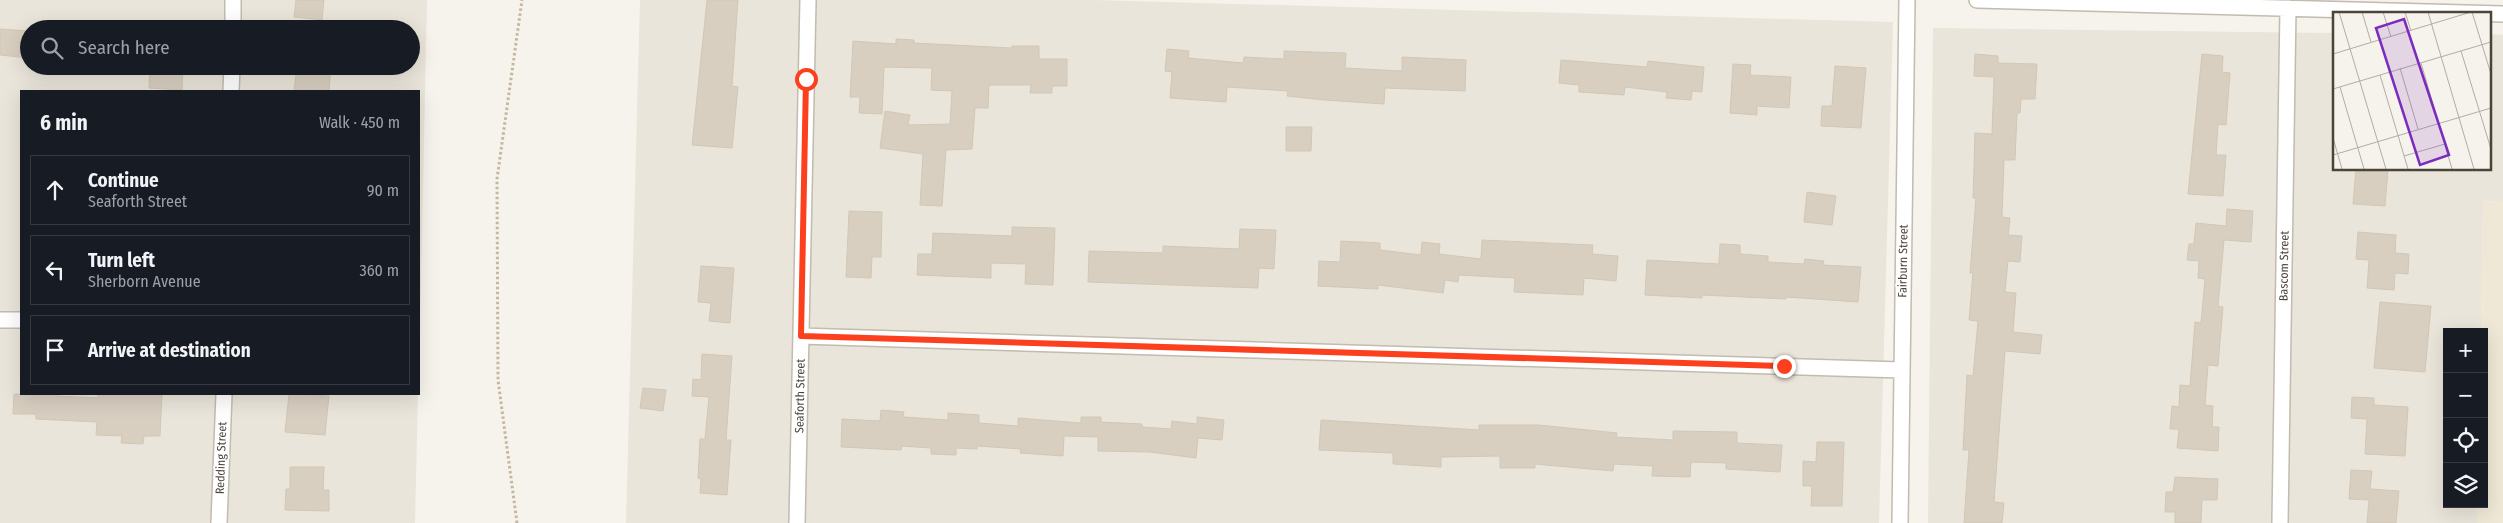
<!DOCTYPE html>
<meta charset="utf-8">
<style>
:root{--surface:#171b24;--page:#242831;--text:#f1f3f6;--muted:#9ea1a6;--line:#363941}
body{margin:0;font-family:"Fira Sans Condensed",sans-serif;background:var(--page);color:var(--text)}
.controls{position:absolute;right:15px;bottom:15px;display:grid;overflow:hidden;border-radius:0px;box-shadow:0 5px 20px #0002}
.controls button{width:45px;height:45px;display:grid;place-items:center;padding:0;border:0;border-bottom:1px solid var(--line);background:var(--surface);color:var(--text);font:25px sans-serif}
.stop{position:absolute;width:15px;height:15px;margin:-11px;border:4px solid #fc3f1d;border-radius:50%;background:#fff}
.stop.end{background:#fc3f1d;border-color:#fff;box-shadow:0 1px 5px #0008}
.list{margin:0;padding:0;list-style:none}
h2{display:flex;justify-content:space-between;align-items:center;height:65px;margin:0;padding:0 20px;font-size:21px}
h2 small{font-size:16px;font-weight:400;color:var(--muted)}
.list li{display:grid;grid-template-columns:32px 1fr auto;gap:15px;align-items:center;box-sizing:border-box;height:70px;margin:0 10px 10px;padding:0 10px;border:1px solid var(--line);border-radius:0px}
.list b{display:block;font-size:19px;white-space:nowrap}
.list p{margin:0;font-size:16px;white-space:nowrap;color:var(--muted)}
.list em{font-size:16px;font-style:normal;color:var(--muted)}
.icon{flex:none;width:28px;height:28px;fill:none;stroke:currentColor;stroke-width:2;stroke-linecap:round;stroke-linejoin:round}
.map{position:relative;flex:none;width:2503px;height:523px;overflow:hidden}
.search{position:absolute;background:var(--surface);box-shadow:0 5px 20px #0002;left:20px;top:20px;width:400px;height:55px;display:flex;align-items:center;gap:12px;box-sizing:border-box;padding:0 18px;border-radius:28px;color:var(--muted);font-size:19px}
.panel{position:absolute;background:var(--surface);box-shadow:0 5px 20px #0002;left:20px;top:90px;width:400px;height:305px;border-radius:0px}
.map>svg:first-child{display:block}
</style>
<div class="map">
<svg width="2503" height="523" viewBox="0 0 2503 523">
<rect width="100%" height="100%" fill="#f6f3ec"/>
<path fill="#eae5da" fill-rule="evenodd" d="M 0,0 L 427,0 L 419,378 L 419,91 L 21,91 L 21,394 L 418,394 L 415,523 L 0,523 ZM 29,29 L 411,29 L 411,66 L 29,66 Z
M 640,0 L 1094,0 L 1893,22 L 1879,523 L 626,523 Z
M 1933,28 L 2334,33 L 2334,169 L 2489,169 L 2489,34 L 2503,35 L 2503,202 L 2483,201 L 2481,332 L 2447,332 L 2447,504 L 2477,504 L 2477,523 L 1928,523 Z"/>
<path fill="#efe8d6" d="M 2483,201 L 2503,202 L 2503,523 L 2477,523 L 2477,504 L 2484,504 L 2484,332 L 2481,332 Z"/>
<path fill="#d8cfc1" stroke="#d3c7b4" d="M 296,0 L 324,0 L 322,20 L 294,17 Z
M 707,0 L 738,0 L 732,86 L 738,87 L 732,148 L 692,145 Z
M 0,29 L 29,31 L 29,58 L 0,55 Z
M 896,39 L 914,40 L 914,43 L 1012,48 L 1012,46 L 1039,46 L 1039,59 L 1067,59 L 1067,86 L 1052,86 L 1052,93 L 1030,93 L 1031,85 L 989,85 L 988,108 L 975,108 L 972,149 L 946,150 L 942,206 L 920,205 L 923,154 L 880,148 L 885,111 L 910,115 L 908,125 L 950,124 L 952,91 L 931,90 L 932,68 L 884,67 L 882,114 L 859,113 L 860,97 L 850,97 L 853,41 L 896,44 Z
M 1167,49 L 1189,51 L 1188,58 L 1243,63 L 1244,57 L 1284,59 L 1284,51 L 1346,53 L 1345,68 L 1402,71 L 1402,57 L 1466,60 L 1465,91 L 1385,88 L 1384,104 L 1324,100 L 1287,96 L 1288,91 L 1227,87 L 1226,102 L 1170,98 L 1172,72 L 1165,71 Z
M 1975,54 L 1998,56 L 1998,63 L 2037,64 L 2035,99 L 2021,99 L 2020,113 L 2017,113 L 2015,160 L 2004,160 L 2002,217 L 2010,218 L 2008,235 L 2022,236 L 2020,262 L 2008,261 L 2005,292 L 2016,293 L 2013,332 L 2042,335 L 2040,354 L 2005,351 L 1994,502 L 2004,503 L 2002,523 L 1964,523 L 1969,450 L 1963,450 L 1967,375 L 1973,376 L 1978,321 L 1969,320 L 1973,273 L 1970,273 L 1976,198 L 1973,198 L 1975,133 L 1992,134 L 1994,77 L 1974,76 Z
M 2202,54 L 2223,56 L 2222,72 L 2230,73 L 2226,125 L 2218,124 L 2216,155 L 2226,155 L 2223,196 L 2188,194 Z
M 1561,60 L 1647,67 L 1648,61 L 1704,67 L 1702,92 L 1692,91 L 1691,100 L 1666,98 L 1667,92 L 1625,87 L 1624,95 L 1579,92 L 1579,85 L 1559,83 Z
M 1733,64 L 1751,65 L 1750,75 L 1791,77 L 1789,108 L 1757,106 L 1757,115 L 1730,113 Z
M 150,66 L 183,66 L 182,90 L 149,88 Z
M 297,66 L 331,66 L 329,91 L 294,91 Z
M 1835,66 L 1866,68 L 1861,128 L 1821,126 L 1822,106 L 1832,106 Z
M 1286,127 L 1312,127 L 1311,151 L 1286,151 Z
M 2356,169 L 2388,169 L 2385,206 L 2353,204 Z
M 1807,192 L 1836,196 L 1832,225 L 1804,222 Z
M 2227,209 L 2253,211 L 2251,242 L 2224,240 L 2218,306 L 2223,307 L 2218,366 L 2208,365 L 2205,405 L 2213,406 L 2212,427 L 2219,427 L 2218,451 L 2177,448 L 2179,429 L 2170,429 L 2172,406 L 2179,407 L 2180,385 L 2190,386 L 2195,322 L 2201,323 L 2205,279 L 2198,278 L 2199,261 L 2187,260 L 2189,244 L 2194,244 L 2196,223 L 2226,226 Z
M 849,211 L 882,212 L 881,257 L 872,257 L 871,278 L 846,277 Z
M 1012,227 L 1055,228 L 1053,285 L 1025,284 L 1026,264 L 991,263 L 991,278 L 917,275 L 918,254 L 932,254 L 933,233 L 1012,236 Z
M 1240,229 L 1276,230 L 1274,269 L 1259,268 L 1258,288 L 1088,282 L 1089,251 L 1163,253 L 1163,246 L 1239,249 Z
M 2358,232 L 2396,235 L 2395,253 L 2409,254 L 2408,274 L 2395,273 L 2394,290 L 2367,288 L 2369,260 L 2356,259 Z
M 1482,240 L 1593,245 L 1592,254 L 1618,256 L 1616,281 L 1584,278 L 1583,295 L 1514,292 L 1515,278 L 1459,275 L 1458,282 L 1445,280 L 1443,293 L 1378,285 L 1378,289 L 1318,286 L 1319,261 L 1340,262 L 1341,241 L 1380,243 L 1380,250 L 1421,255 L 1422,242 L 1440,244 L 1439,254 L 1481,259 Z
M 1720,244 L 1740,245 L 1740,254 L 1768,256 L 1768,262 L 1804,264 L 1805,259 L 1824,261 L 1823,265 L 1861,267 L 1858,302 L 1786,297 L 1786,299 L 1702,295 L 1702,298 L 1645,295 L 1647,260 L 1719,264 Z
M 701,266 L 734,268 L 730,323 L 709,321 L 711,303 L 698,302 Z
M 2380,302 L 2431,306 L 2425,372 L 2374,368 Z
M 702,354 L 732,356 L 726,440 L 731,440 L 727,495 L 700,493 L 701,479 L 698,478 L 700,439 L 705,439 L 709,397 L 692,396 L 693,379 L 701,380 Z
M 643,388 L 666,390 L 663,411 L 640,408 Z
M 14,394 L 57,394 L 57,396 L 98,398 L 98,394 L 162,394 L 160,436 L 144,436 L 143,444 L 121,443 L 122,436 L 96,435 L 97,422 L 36,419 L 36,414 L 13,414 Z
M 289,394 L 329,396 L 325,435 L 285,432 Z
M 2352,397 L 2374,398 L 2374,405 L 2408,407 L 2405,456 L 2365,454 L 2367,419 L 2351,418 Z
M 881,410 L 904,412 L 903,417 L 948,420 L 948,413 L 979,415 L 979,423 L 1018,426 L 1018,418 L 1081,423 L 1081,417 L 1101,417 L 1101,422 L 1142,424 L 1142,427 L 1171,429 L 1172,421 L 1197,424 L 1197,417 L 1224,420 L 1222,440 L 1198,438 L 1196,458 L 1150,452 L 1098,451 L 1098,437 L 1064,436 L 1063,456 L 1020,453 L 1021,449 L 977,446 L 977,449 L 956,448 L 956,455 L 931,454 L 931,448 L 902,446 L 901,450 L 841,447 L 842,419 L 880,421 Z
M 1321,420 L 1479,430 L 1479,425 L 1539,425 L 1617,433 L 1616,437 L 1673,440 L 1673,431 L 1737,432 L 1737,443 L 1782,445 L 1780,472 L 1726,469 L 1726,463 L 1691,462 L 1690,477 L 1652,476 L 1653,466 L 1614,464 L 1613,471 L 1535,464 L 1535,468 L 1500,468 L 1500,456 L 1441,457 L 1441,467 L 1393,464 L 1393,453 L 1319,450 Z
M 1817,442 L 1844,442 L 1842,506 L 1811,506 L 1812,486 L 1803,486 L 1803,461 L 1816,462 Z
M 290,467 L 324,467 L 323,490 L 329,490 L 329,511 L 285,510 L 286,489 L 290,489 Z
M 2351,470 L 2372,471 L 2370,489 L 2399,491 L 2396,523 L 2367,523 L 2369,500 L 2349,499 Z
M 2175,477 L 2218,479 L 2217,500 L 2202,500 L 2201,523 L 2175,523 L 2175,512 L 2165,512 L 2166,492 L 2173,492 Z"/>
<g fill="none" stroke-linecap="round" stroke-linejoin="round">
<defs>
<path id="street" d="M 1977,0 L 2503,14
M 233,29 L 233,0
M 231,91 L 232,66
M 0,320 L 21,320
M 801,336 L 1901,370
M 219,523 L 224,394
M 797,523 L 808,0
M 1900,523 L 1907,0
M 2280,523 L 2288,8"/>
</defs>
<use href="#street" stroke="#c2bbae" stroke-width="18"/>
<path stroke="#c4b79f" stroke-width="3" stroke-dasharray="2.5 2.5" stroke-linecap="butt" d="M 517,523 L 498,380 L 497,179 L 522,0"/>
<use href="#street" stroke="#fff" stroke-width="15"/>
</g>
<g fill="none" stroke-linecap="round" stroke-linejoin="round">
<path stroke="#fc3f1d" stroke-width="6" d="M 806,79 L 801,336 L 1784,366"/>
</g>
<g text-anchor="middle" stroke-width="4" stroke-linejoin="round" paint-order="stroke">
<g font-size="12" fill="#4b4439" stroke="#fff">
<text transform="translate(1903 261) rotate(-89)" y="4">Fairburn Street</text>
<text transform="translate(2284 266) rotate(-89)" y="4">Bascom Street</text>
<text transform="translate(800 396) rotate(-89)" y="4">Seaforth Street</text>
<text transform="translate(221 458) rotate(-88)" y="4">Redding Street</text>
</g>
</g>
<g transform="translate(2333 12)">
<rect width="158" height="158" fill="#f6f3ec"/>
<path fill="none" stroke="#b2ada4" stroke-width="1" d="M 6,0 L 53,157M 29,0 L 38,30M 50,0 L 58,25M 72,0 L 78,19M 95,0 L 141,157M 139,0 L 158,62M 128,39 L 158,137M 0,42 L 138,0M 88,51 L 119,157M 67,56 L 85,117M 47,63 L 75,157M 7,75 L 31,157M 0,77 L 158,30M 0,126 L 9,157M 0,143 L 158,96M 71,144 L 112,132"/>
<path fill="#7b2cbf" fill-opacity="0.15" stroke="#7b2cbf" stroke-width="2.5" d="M 71,7 L 116,143 L 87,153 L 43,16 Z"/>
<rect width="158" height="158" fill="none" stroke="#4b4439" stroke-width="2.5"/>
</g>
</svg>
<div class="controls">
<button>+</button>
<button>−</button>
<button><svg class="icon" aria-label="locate" viewBox="0 0 24 24"><circle cx="12" cy="12" r="6"/><path d="M12 2v4M12 18v4M2 12h4M18 12h4"/></svg></button>
<button><svg class="icon" aria-label="layers" viewBox="0 0 24 24"><path d="M12 4l9 5-9 5-9-5zM3 14l9 5 9-5"/></svg></button>
</div>
<div class="stop" style="left:806px;top:79px"></div>
<div class="stop end" style="left:1784px;top:366px"></div>
<div class="search"><svg class="icon" aria-label="search" viewBox="0 0 24 24"><circle cx="10" cy="10" r="6"/><path d="M15 15l6 6"/></svg>Search here</div>
<section class="panel">
<h2>6 min<small>Walk · 450 m</small></h2>
<ul class="list">
<li><svg class="icon" aria-label="ahead" viewBox="0 0 24 24"><path d="M12 20V5M6 11l6-6 6 6"/></svg><div><b>Continue</b><p>Seaforth Street</p></div><em>90 m</em></li>
<li><svg class="icon" aria-label="left" viewBox="0 0 24 24"><path d="M17 20v-9H6M10 6l-5 5 5 5"/></svg><div><b>Turn left</b><p>Sherborn Avenue</p></div><em>360 m</em></li>
<li><svg class="icon" aria-label="arrive" viewBox="0 0 24 24"><path d="M6 21V4h12l-3 4 3 4H6"/></svg><div><b>Arrive at destination</b></div></li>
</ul>
</section>
</div>
